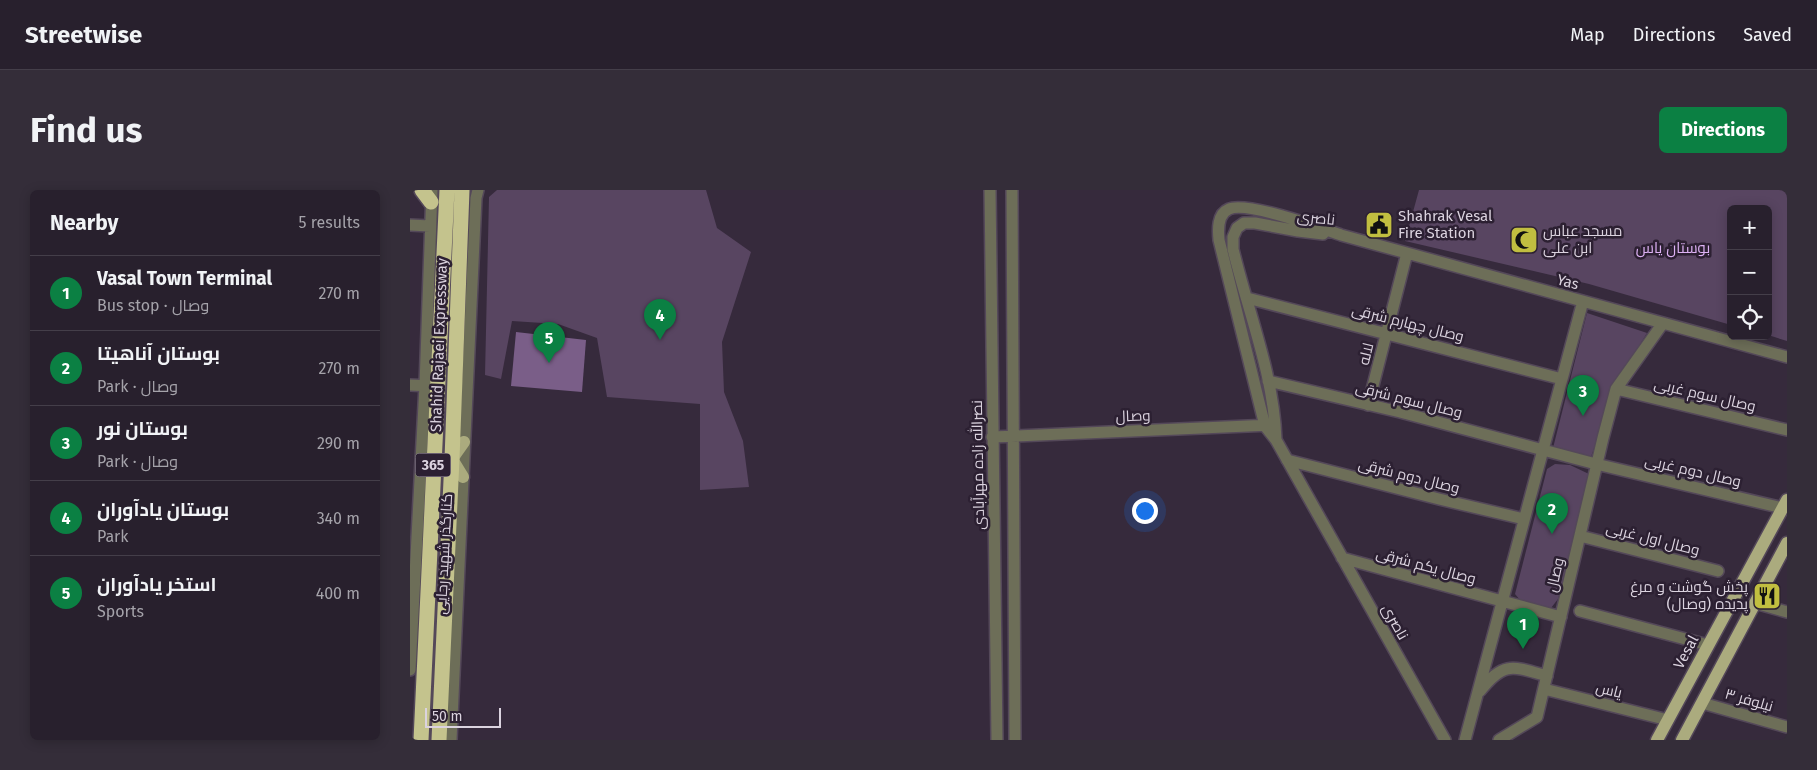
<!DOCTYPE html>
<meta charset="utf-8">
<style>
:root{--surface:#28202d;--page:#342d39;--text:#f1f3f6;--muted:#a5a3aa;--line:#443e49;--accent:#0b8043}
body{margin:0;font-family:"Fira Sans",Cairo,sans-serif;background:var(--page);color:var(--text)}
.controls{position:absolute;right:15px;top:15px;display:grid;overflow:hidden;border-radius:8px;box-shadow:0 2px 12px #0003}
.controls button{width:45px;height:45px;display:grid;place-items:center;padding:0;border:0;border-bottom:1px solid var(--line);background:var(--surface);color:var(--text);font:25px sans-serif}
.scale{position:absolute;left:15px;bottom:12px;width:76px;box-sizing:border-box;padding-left:5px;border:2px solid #dbd3df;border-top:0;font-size:14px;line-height:18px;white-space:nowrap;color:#dbd3df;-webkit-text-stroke:4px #2c2032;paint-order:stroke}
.you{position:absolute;left:734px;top:320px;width:18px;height:18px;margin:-12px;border:4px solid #fff;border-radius:50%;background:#1a73e8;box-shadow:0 0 0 8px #1a73e833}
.badge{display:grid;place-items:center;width:32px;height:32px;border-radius:50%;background:var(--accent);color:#fff;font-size:16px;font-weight:700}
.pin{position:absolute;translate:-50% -41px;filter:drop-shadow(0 1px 2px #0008)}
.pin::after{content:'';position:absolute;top:26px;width:18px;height:15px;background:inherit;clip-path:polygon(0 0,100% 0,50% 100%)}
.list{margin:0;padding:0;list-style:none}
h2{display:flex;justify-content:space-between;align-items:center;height:65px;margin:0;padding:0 20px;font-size:21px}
h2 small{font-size:16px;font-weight:400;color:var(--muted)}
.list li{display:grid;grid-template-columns:32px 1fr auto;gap:15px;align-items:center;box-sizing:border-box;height:75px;padding:0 20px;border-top:1px solid var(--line)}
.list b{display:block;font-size:19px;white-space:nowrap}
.list p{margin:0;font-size:16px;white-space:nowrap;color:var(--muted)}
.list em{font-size:16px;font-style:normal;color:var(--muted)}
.icon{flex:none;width:28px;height:28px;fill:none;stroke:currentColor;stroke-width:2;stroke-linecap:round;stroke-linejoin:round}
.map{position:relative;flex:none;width:1377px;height:550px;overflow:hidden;border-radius:8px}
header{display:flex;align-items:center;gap:30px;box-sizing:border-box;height:70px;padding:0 25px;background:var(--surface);border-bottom:1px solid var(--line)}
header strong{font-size:24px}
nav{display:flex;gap:28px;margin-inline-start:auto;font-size:18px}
.intro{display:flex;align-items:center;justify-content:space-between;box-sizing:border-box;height:120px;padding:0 30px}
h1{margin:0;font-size:35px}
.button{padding:12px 22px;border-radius:8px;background:var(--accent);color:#fff;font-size:18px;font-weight:700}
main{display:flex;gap:30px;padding:0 30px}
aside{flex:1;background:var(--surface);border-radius:8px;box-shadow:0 2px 12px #0003}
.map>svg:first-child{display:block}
</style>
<header>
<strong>Streetwise</strong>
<nav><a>Map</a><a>Directions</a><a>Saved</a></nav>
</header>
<div class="intro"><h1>Find us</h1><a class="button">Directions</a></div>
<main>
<aside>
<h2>Nearby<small>5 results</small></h2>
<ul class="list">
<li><span class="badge">1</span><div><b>Vasal Town Terminal</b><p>Bus stop · وصال</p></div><em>270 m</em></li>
<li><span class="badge">2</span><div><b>بوستان آناهیتا</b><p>Park · وصال</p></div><em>270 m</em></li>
<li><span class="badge">3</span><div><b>بوستان نور</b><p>Park · وصال</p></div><em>290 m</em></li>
<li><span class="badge">4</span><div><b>بوستان یادآوران</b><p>Park</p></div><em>340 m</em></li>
<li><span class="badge">5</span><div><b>استخر یادآوران</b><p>Sports</p></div><em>400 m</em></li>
</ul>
</aside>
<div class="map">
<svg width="1377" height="550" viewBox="0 0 1377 550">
<rect width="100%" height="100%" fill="#362a3c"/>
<path fill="#584561" d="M 87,0 L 296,0 L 307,38 L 341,62 L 312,152 L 314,202 L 333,251 L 339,297 L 290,300 L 290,214 L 197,207 L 187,148 L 148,134 L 102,131 L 91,189 L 75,185 L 79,7 Z
M 1009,0 L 1377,0 L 1377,151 L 1358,145 L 1358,19 L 1321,19 L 1321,135 L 1179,94 L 995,51 Z
M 1177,123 L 1237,143 L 1206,194 L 1181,267 L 1143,258 Z
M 1145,274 L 1160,275 L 1179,284 L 1148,409 L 1141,418 L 1110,410 L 1105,404 L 1137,279 Z"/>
<path fill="#7a5e88" d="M 106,142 L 176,150 L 172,202 L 101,196 Z"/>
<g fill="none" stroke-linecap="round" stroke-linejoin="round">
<defs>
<path id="minor" d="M 580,0 L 587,550
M 602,0 L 605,550
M 0,35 L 20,36
M 837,108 L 1152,189
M 858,191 L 990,222 L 1186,274 L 1373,318
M 0,195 L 21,196
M 1206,199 L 1377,240
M 958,215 L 997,63
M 582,247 L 861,235
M 866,250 C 864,185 838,122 823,59 L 823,47 L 827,38 L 834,33 L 845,33 L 888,41 L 913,44
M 877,270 L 1029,309 L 1114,329
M 1170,346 L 1308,381
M 932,368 L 1151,427
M 1345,413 L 1377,422
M 1170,421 L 1298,455
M 0,480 L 15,195 L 22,0
M 1134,499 L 1258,530
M 1070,501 C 1094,471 1102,476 1137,486
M 1292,513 L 1377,537
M 41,550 L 66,8 L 68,0
M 1035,550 L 866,250 L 855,236 L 809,50 C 808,40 807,24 819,19 C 836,11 911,38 931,45 L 1377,167
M 1055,550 L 1173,111
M 1089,550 L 1127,527 L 1193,248 L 1206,199 L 1253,133"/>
<path id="major" d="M 53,287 L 42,269 L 54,252
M 1247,550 L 1377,310
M 1272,550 L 1377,353"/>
<path id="highway" d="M 12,0 L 21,12
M 11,550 L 37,0
M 29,550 L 42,269 L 52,0"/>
</defs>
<use href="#minor" stroke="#544859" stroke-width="14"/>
<use href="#major" stroke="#544859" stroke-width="15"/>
<use href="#highway" stroke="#544859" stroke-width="18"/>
<use href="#minor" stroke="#6d6e58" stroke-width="11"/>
<use href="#major" stroke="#abab7e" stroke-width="12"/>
<use href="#highway" stroke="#c4c38d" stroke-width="15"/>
</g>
<defs>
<symbol id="civic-square" viewBox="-11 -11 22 22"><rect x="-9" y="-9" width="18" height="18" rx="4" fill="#c1be40" stroke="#2c2032"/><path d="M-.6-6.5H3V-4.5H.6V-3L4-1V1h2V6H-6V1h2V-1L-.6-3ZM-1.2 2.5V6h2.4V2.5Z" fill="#111"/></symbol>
<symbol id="mosque-square" viewBox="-11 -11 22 22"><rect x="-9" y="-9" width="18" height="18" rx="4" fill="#c1be40" stroke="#2c2032"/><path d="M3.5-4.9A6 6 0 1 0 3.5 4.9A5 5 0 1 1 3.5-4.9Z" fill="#111"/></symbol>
<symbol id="restaurant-square" viewBox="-11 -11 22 22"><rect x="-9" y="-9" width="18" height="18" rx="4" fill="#c1be40" stroke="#2c2032"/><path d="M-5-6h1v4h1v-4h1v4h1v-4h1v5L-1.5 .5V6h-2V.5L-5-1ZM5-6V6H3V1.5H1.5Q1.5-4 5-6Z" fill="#111"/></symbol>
</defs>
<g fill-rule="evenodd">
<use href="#civic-square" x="953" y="19" width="32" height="32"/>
<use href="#mosque-square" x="1098" y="34" width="32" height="32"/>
<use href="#restaurant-square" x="1341" y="390" width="32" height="32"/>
</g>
<g text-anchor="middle" stroke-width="5" stroke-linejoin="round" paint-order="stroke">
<rect fill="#2c2032" stroke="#a69dab" stroke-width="1" x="5.5" y="263.5" width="35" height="23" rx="4"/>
<g font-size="14" font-weight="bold" fill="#dbd3df">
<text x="23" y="280">365</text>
</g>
<g font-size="15" fill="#dbd3df" stroke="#2c2032" text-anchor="start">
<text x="988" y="31">Shahrak Vesal<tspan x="988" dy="17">Fire Station</tspan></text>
<text x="1133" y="46">مسجد عباس<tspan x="1133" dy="17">ابن علی</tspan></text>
<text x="1338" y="402" text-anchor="end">پخش گوشت و مرغ<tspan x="1338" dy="17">پدیده (وصال)</tspan></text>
</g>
<g font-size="15" fill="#dbd3df" stroke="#2c2032">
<text transform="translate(906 28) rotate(6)" y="5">ناصری</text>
<text transform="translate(1158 92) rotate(15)" y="5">Yas</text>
<text transform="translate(998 133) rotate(14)" y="5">وصال چهارم شرقی</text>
<text transform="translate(29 155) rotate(-88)" y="5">Shahid Rajaei Expressway</text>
<text transform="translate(956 164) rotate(-76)" y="5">لاله</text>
<text transform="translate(1295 205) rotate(13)" y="5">وصال سوم غربی</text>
<text transform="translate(999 210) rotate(14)" y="5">وصال سوم شرقی</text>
<text transform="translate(723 226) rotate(-2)" y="5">وصال</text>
<text transform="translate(568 275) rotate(-91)" y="5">نصرالله زاده مهرآبادی</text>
<text transform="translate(1283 281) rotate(13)" y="5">وصال دوم غربی</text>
<text transform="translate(999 286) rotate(14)" y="5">وصال دوم شرقی</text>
<text transform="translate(1243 349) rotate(14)" y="5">وصال اول غربی</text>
<text transform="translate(34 364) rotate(-87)" y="5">کنارگذر شهید رجایی</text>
<text transform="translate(1016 376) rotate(15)" y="5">وصال یکم شرقی</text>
<text transform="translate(1145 385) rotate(-77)" y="5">وصال</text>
<text transform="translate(985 432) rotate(61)" y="5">ناصری</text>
<text transform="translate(1276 462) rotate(-62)" y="5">Vesal</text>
<text transform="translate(1199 500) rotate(14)" y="5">یاس</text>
<text transform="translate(1339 510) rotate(16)" y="5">نیلوفر ۳</text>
</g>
<g font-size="15" fill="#deb2f5" stroke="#2c2032">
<text x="1263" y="63">بوستان یاس</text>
</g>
</g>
</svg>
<div class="controls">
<button>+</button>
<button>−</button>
<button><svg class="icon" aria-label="locate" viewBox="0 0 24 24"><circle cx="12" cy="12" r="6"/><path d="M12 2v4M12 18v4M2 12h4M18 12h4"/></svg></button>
</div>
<div class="scale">50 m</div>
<div class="you"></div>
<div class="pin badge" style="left:1113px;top:459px">1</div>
<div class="pin badge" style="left:1142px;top:344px">2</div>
<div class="pin badge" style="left:1173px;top:226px">3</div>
<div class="pin badge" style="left:250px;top:150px">4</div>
<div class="pin badge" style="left:139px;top:173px">5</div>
</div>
</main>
